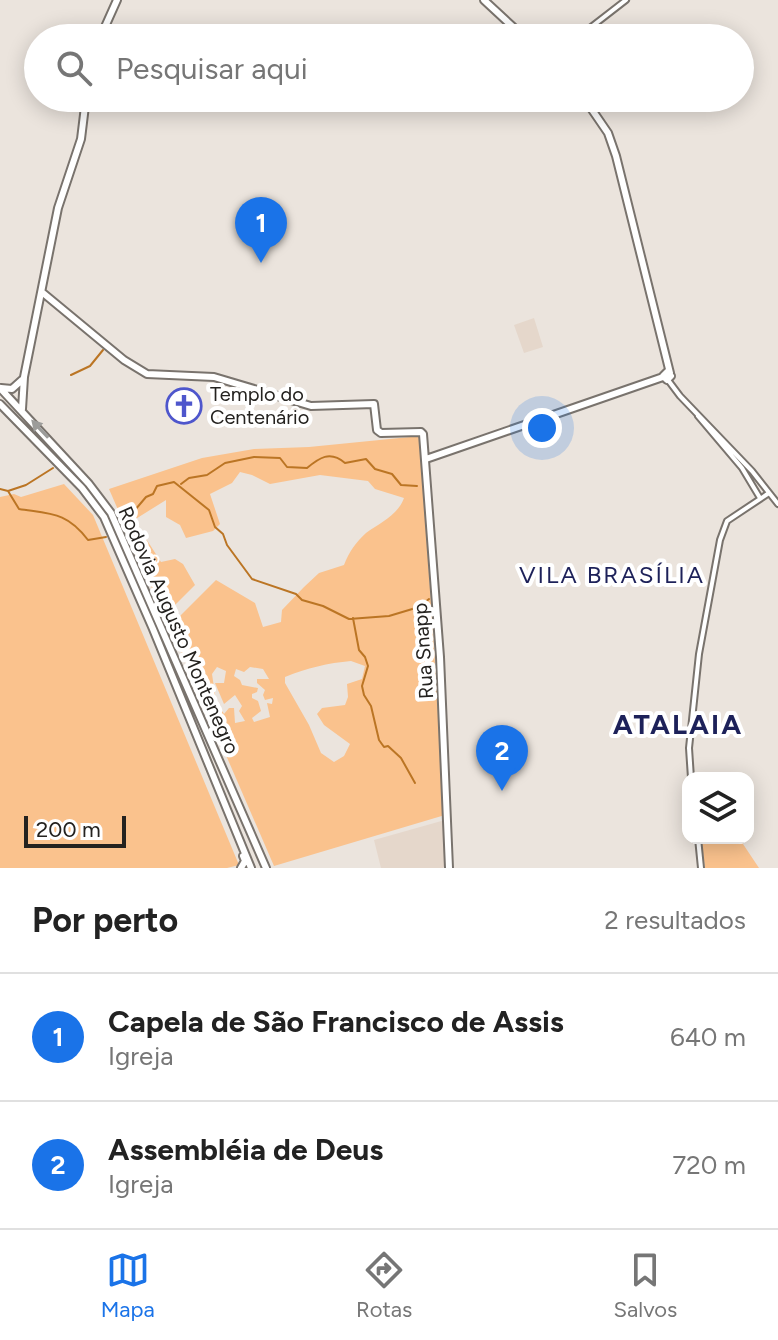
<!DOCTYPE html>
<html lang="pt">
<meta charset="utf-8">
<style>
:root{--surface:#fff;--page:#f2f2f2;--text:#222;--muted:#767676;--line:#e0e0e0;--accent:#1a73e8}
body{margin:0;font-family:Figtree,sans-serif;background:var(--page);color:var(--text)}
.controls{position:absolute;right:24px;bottom:24px;display:grid;overflow:hidden;border-radius:16px;box-shadow:0 4px 20px #0003}
.controls button{width:72px;height:72px;display:grid;place-items:center;padding:0;border:0;border-bottom:2px solid var(--line);background:var(--surface);color:var(--text);font:40px sans-serif}
.scale{position:absolute;left:24px;bottom:20px;width:102px;box-sizing:border-box;padding-left:8px;border:4px solid #24221f;border-top:0;font-size:22px;line-height:28px;white-space:nowrap;color:#24221f;-webkit-text-stroke:6px #fff;paint-order:stroke}
.you{position:absolute;left:542px;top:428px;width:28px;height:28px;margin:-20px;border:6px solid #fff;border-radius:50%;background:#1a73e8;box-shadow:0 0 0 12px #1a73e833}
.badge{display:grid;place-items:center;width:52px;height:52px;border-radius:50%;background:var(--accent);color:#fff;font-size:26px;font-weight:700}
.pin{position:absolute;translate:-50% -66px;filter:drop-shadow(0 2px 4px #0008)}
.pin::after{content:'';position:absolute;top:42px;width:28px;height:24px;background:inherit;clip-path:polygon(0 0,100% 0,50% 100%)}
.list{margin:0;padding:0;list-style:none}
h2{display:flex;justify-content:space-between;align-items:center;height:104px;margin:0;padding:0 32px;font-size:34px}
h2 small{font-size:26px;font-weight:400;color:var(--muted)}
.list li{display:grid;grid-template-columns:52px 1fr auto;gap:24px;align-items:center;box-sizing:border-box;height:128px;padding:0 32px;border-top:2px solid var(--line)}
.list b{display:block;font-size:30px;white-space:nowrap}
.list p{margin:0;font-size:26px;white-space:nowrap;color:var(--muted)}
.list em{font-size:26px;font-style:normal;color:var(--muted)}
.icon{flex:none;width:44px;height:44px;fill:none;stroke:currentColor;stroke-width:2;stroke-linecap:round;stroke-linejoin:round}
.map{position:relative;flex:none;width:778px;height:868px;overflow:hidden}
.search{position:absolute;background:var(--surface);box-shadow:0 4px 20px #0003;left:24px;right:24px;top:24px;height:88px;display:flex;align-items:center;gap:20px;box-sizing:border-box;padding:0 28px;border-radius:44px;color:var(--muted);font-size:30px}
.sheet{height:360px;background:var(--surface)}
nav{display:flex;justify-content:space-around;align-items:center;box-sizing:border-box;height:112px;border-top:2px solid var(--line);background:var(--surface);font-size:22px;color:var(--muted)}
nav a{display:grid;justify-items:center;gap:4px}
nav .on{color:var(--accent)}
.map>svg:first-child{display:block}
</style>
<div class="map">
<svg width="778" height="868" viewBox="0 0 778 868">
<rect width="100%" height="100%" fill="#ebe4dd"/>
<path fill="#e5d7cb" d="M 534,318 L 543,347 L 524,353 L 514,325 Z
M 445,820 L 446,863 L 443,868 L 381,868 L 374,840 Z"/>
<path fill="#fac28d" fill-rule="evenodd" d="M 420,436 L 445,815 L 274,866 L 170,626 L 216,580 L 255,603 L 263,627 L 281,622 L 282,610 L 304,587 L 319,573 L 344,565 C 349,552 356,542 366,533 C 380,523 398,515 404,498 L 375,489 L 368,481 L 320,475 L 270,484 L 252,475 L 240,472 L 232,483 L 210,494 L 220,524 L 213,531 L 186,538 L 180,525 L 166,517 L 166,500 L 134,520 L 161,562 L 175,559 L 183,564 L 195,585 L 164,616 L 109,489 L 202,458 L 254,449 L 309,447 ZM 351,661 L 365,666 L 362,679 L 347,684 L 348,697 L 345,705 L 322,708 L 317,714 L 324,725 L 350,744 L 344,756 L 334,762 L 321,753 L 309,725 L 285,683 L 285,677 C 307,668 328,663 351,661 ZM 217,667 L 226,671 L 224,683 L 215,683 L 224,704 L 235,695 L 242,706 L 239,711 L 245,721 L 235,723 L 234,708 L 229,708 L 224,714 L 216,701 L 212,674 ZM 250,667 L 263,669 L 269,679 L 257,679 L 257,683 L 265,690 L 263,695 L 265,700 L 273,698 L 272,704 L 267,703 L 270,717 L 254,722 L 252,718 L 261,711 L 258,701 L 252,698 L 252,694 L 257,692 L 258,688 L 242,685 L 240,680 L 234,676 L 236,669 L 244,672 Z
M 64,484 L 93,515 L 239,865 L 227,868 L 0,868 L 0,497 L 14,494 L 21,497 Z
M 701,838 L 739,838 L 759,868 L 705,868 Z"/>
<g fill="none" stroke-linecap="round" stroke-linejoin="round">
<path stroke="#bb7524" stroke-width="2" d="M 637,98 L 642,102
M 71,375 L 90,366 L 103,350
M 181,484 L 189,478 L 207,475 L 225,463 L 254,457 L 280,458 L 287,467 L 307,468 C 319,458 330,450 345,463 L 366,459 L 375,469 L 392,474 L 401,485 L 417,486
M 0,489 L 8,491 L 19,509 C 51,514 67,512 88,540 L 106,537
M 8,491 L 26,485 L 53,468
M 124,523 L 146,497 L 153,494 L 157,486 L 174,482 L 209,510 L 215,527 L 223,534 L 227,545 L 252,579 L 296,594 L 302,600 L 323,606 L 349,619 L 389,616 L 419,607 L 429,599
M 353,618 L 359,650 L 365,657 L 368,666 L 362,686 L 364,695 L 371,706 L 379,740 L 384,747 L 388,746 L 401,758 L 415,783"/>
<defs>
<path id="minor" d="M 577,38 L 626,0
M 668,380 L 680,396 L 752,471 L 778,504
M 698,416 L 742,468 L 760,498
M 691,778 L 689,748 L 699,654 L 720,540 L 727,521 L 769,493
M 698,838 L 701,868"/>
<path id="major" d="M 484,0 L 525,38
M 100,38 L 117,0
M 584,98 L 608,133 L 616,156 L 670,373
M 43,293 L 124,360 L 147,374 L 214,377 L 311,406 L 374,404 L 377,430 L 381,433 L 421,432 L 423,434 L 440,657 L 449,868
M 667,372 L 671,376 L 667,380 L 663,376 Z
M 0,388 L 89,484 L 111,513 L 266,868
M 1,388 L 12,389 L 22,380
M 0,404 L 82,488 L 104,517 L 153,629 L 251,868
M 22,409 L 24,377 L 58,208 L 81,139 L 86,98
M 426,459 L 663,377
M 241,868 L 245,861 L 243,856"/>
</defs>
<use href="#minor" stroke="#79736d" stroke-width="8"/>
<use href="#major" stroke="#79736d" stroke-width="10"/>
<use href="#minor" stroke="#fff" stroke-width="4"/>
<use href="#major" stroke="#fff" stroke-width="6"/>
</g>
<defs><path id="oneway-solid" d="M-6-.8H1V-3.2L6.5 0L1 3.2V.8H-6Z" transform="scale(2)"/></defs>
<use fill="#9c9c9a" href="#oneway-solid" transform="translate(40 429) rotate(-133)"/>
<defs>
<symbol id="church-ring" viewBox="-11 -11 22 22"><circle r="9.5" fill="#fff" stroke="#4e56cc" stroke-width="1.5"/><path d="M-1.2-6h2.4v3.5h3.3v2.4h-3.3V6h-2.4V-.1h-3.3v-2.4h3.3Z" fill="#4e56cc"/></symbol>
</defs>
<g fill-rule="evenodd">
<use href="#church-ring" x="164" y="386" width="40" height="40"/>
</g>
<g text-anchor="middle" stroke-width="8" stroke-linejoin="round" paint-order="stroke">
<g font-size="20" fill="#24221f" stroke="#fff" text-anchor="start">
<text x="210" y="401">Templo do<tspan x="210" dy="23">Centenário</tspan></text>
</g>
<g font-size="20" fill="#24221f" stroke="#fff">
<text transform="translate(179 630) rotate(66)" y="7">Rodovia Augusto Montenegro</text>
<text transform="translate(423 651) rotate(-94)" y="7">Rua Snapp</text>
</g>
<g font-size="24" letter-spacing="2" fill="#1d2159" stroke="#fff">
<text x="612" y="583">VILA BRASÍLIA</text>
</g>
<g font-size="28" font-weight="bold" letter-spacing="2" fill="#1d2159" stroke="#fff">
<text x="678" y="734">ATALAIA</text>
</g>
</g>
</svg>
<div class="controls">
<button><svg class="icon" aria-label="layers" viewBox="0 0 24 24"><path d="M12 4l9 5-9 5-9-5zM3 14l9 5 9-5"/></svg></button>
</div>
<div class="scale">200 m</div>
<div class="you"></div>
<div class="pin badge" style="left:261px;top:263px">1</div>
<div class="pin badge" style="left:502px;top:791px">2</div>
<div class="search"><svg class="icon" aria-label="search" viewBox="0 0 24 24"><circle cx="10" cy="10" r="6"/><path d="M15 15l6 6"/></svg>Pesquisar aqui</div>
</div>
<section class="sheet">
<h2>Por perto<small>2 resultados</small></h2>
<ul class="list">
<li><span class="badge">1</span><div><b>Capela de São Francisco de Assis</b><p>Igreja</p></div><em>640 m</em></li>
<li><span class="badge">2</span><div><b>Assembléia de Deus</b><p>Igreja</p></div><em>720 m</em></li>
</ul>
</section>
<nav>
<a class="on"><svg class="icon" aria-label="map" viewBox="0 0 24 24"><path d="M3 6l6-2 6 2 6-2v14l-6 2-6-2-6 2zM9 4v14M15 6v14"/></svg>Mapa</a>
<a><svg class="icon" aria-label="directions" viewBox="0 0 24 24"><path d="M12 3l9 9-9 9-9-9zM9 14v-3h6M13 9l2 2-2 2"/></svg>Rotas</a>
<a><svg class="icon" aria-label="saved" viewBox="0 0 24 24"><path d="M7 4h10v16l-5-4-5 4z"/></svg>Salvos</a>
</nav>
